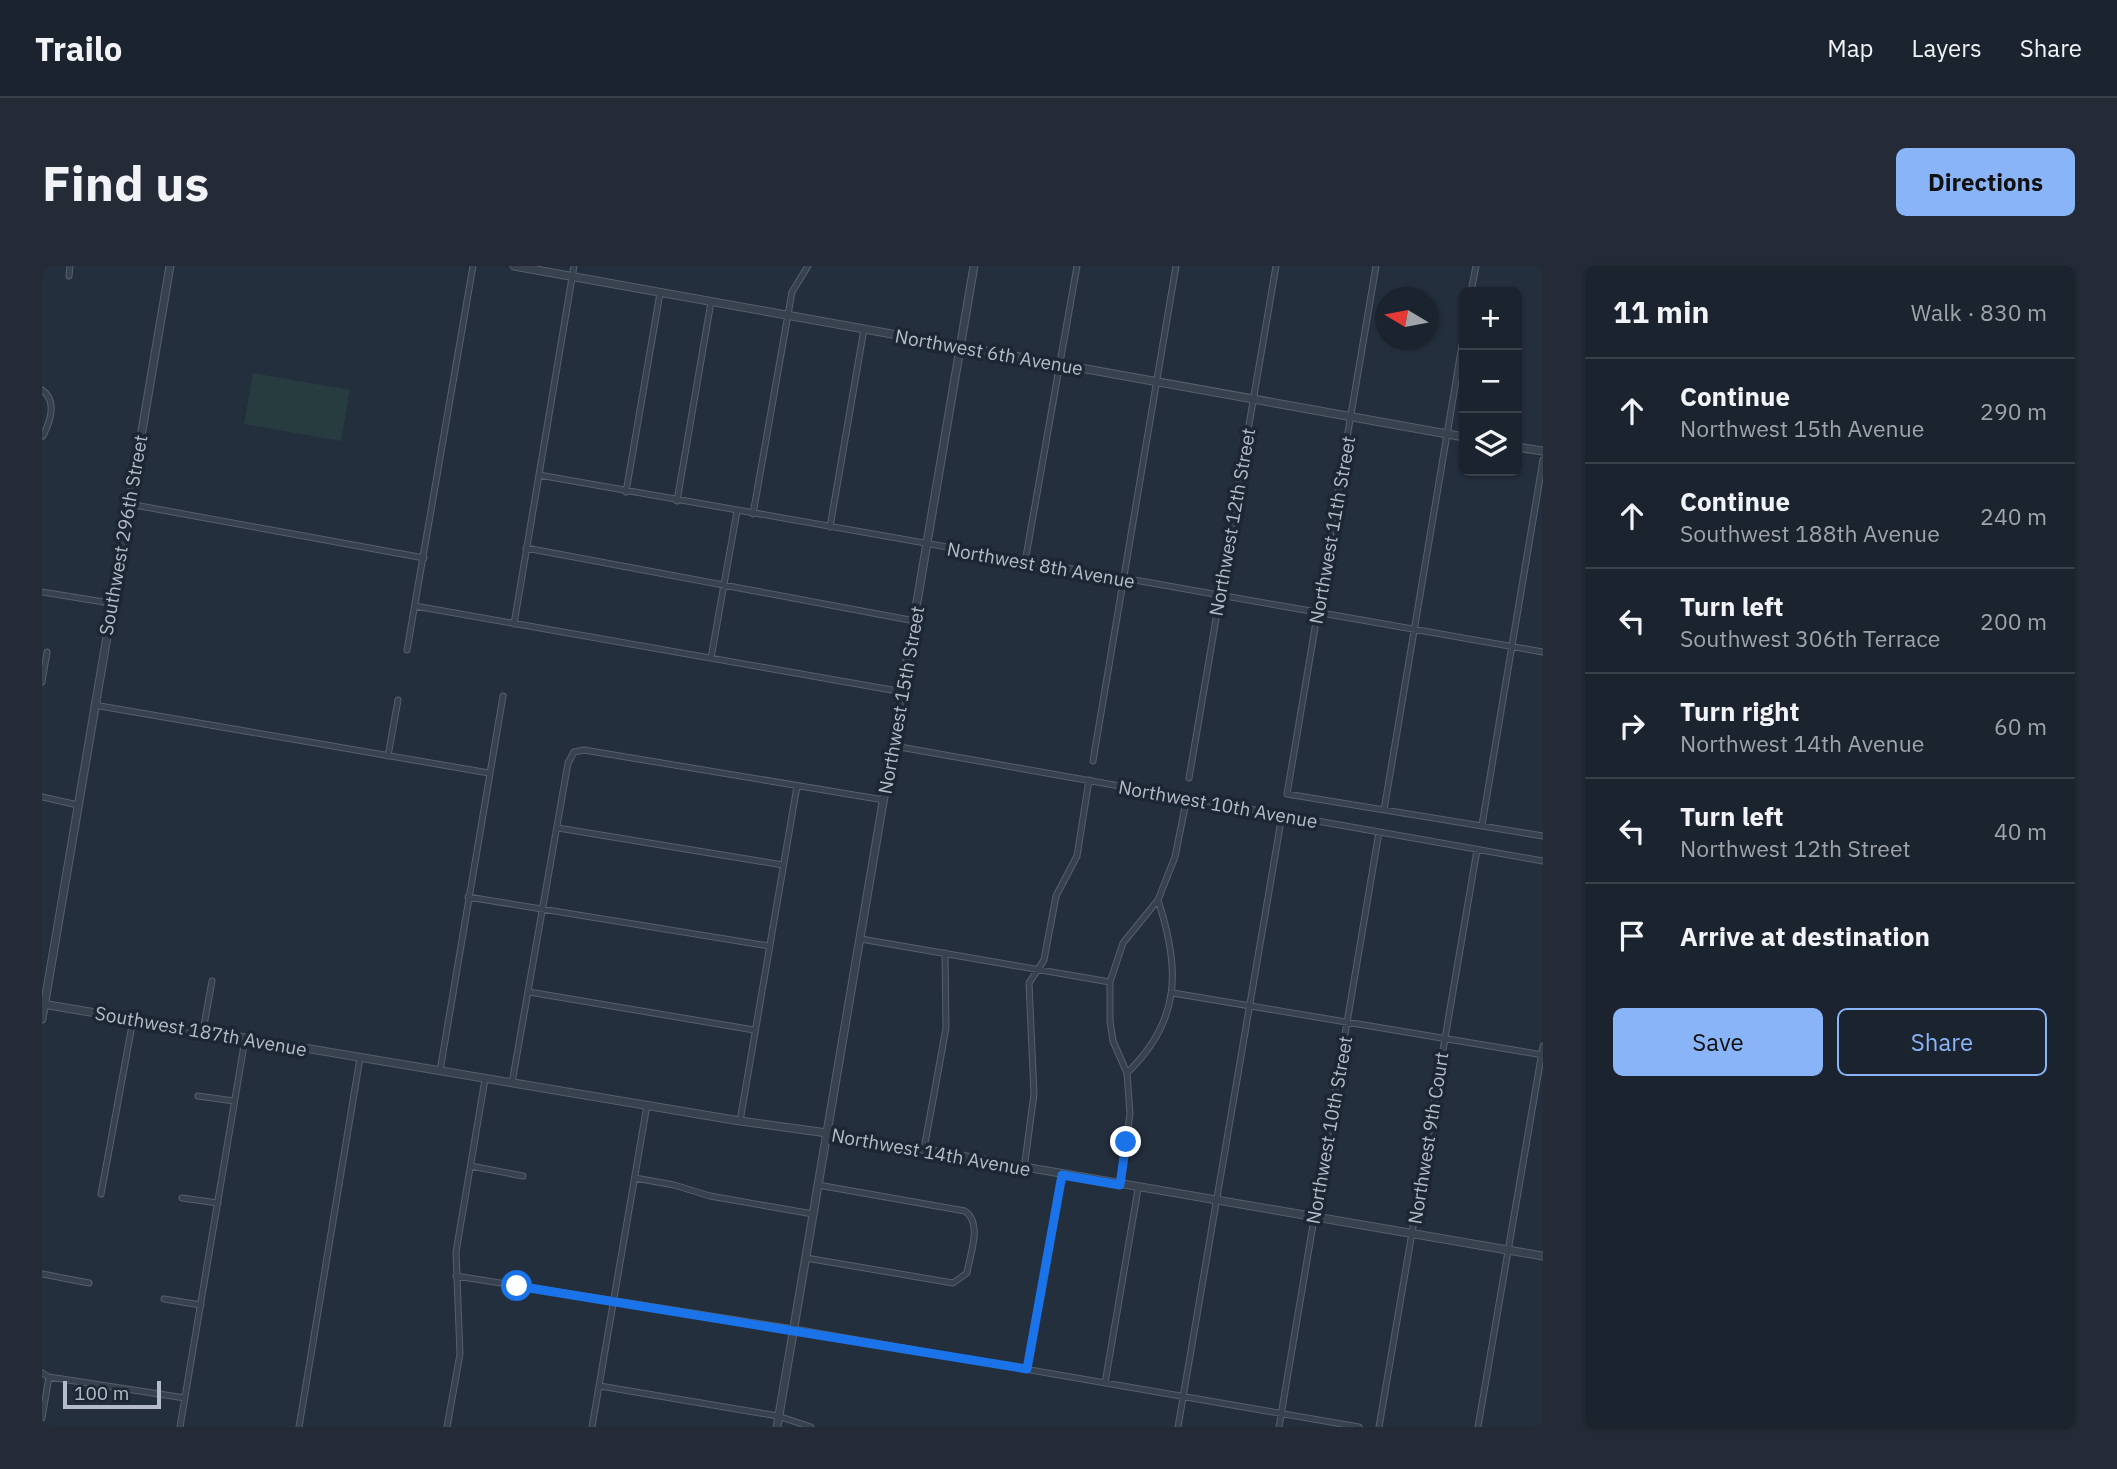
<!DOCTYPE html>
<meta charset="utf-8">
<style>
:root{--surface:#1b232e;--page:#242b36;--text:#f1f3f6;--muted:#a0a4aa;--line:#39404a;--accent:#8ab4f8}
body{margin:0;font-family:"IBM Plex Sans",sans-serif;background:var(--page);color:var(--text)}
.controls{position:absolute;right:21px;top:21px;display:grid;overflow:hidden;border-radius:10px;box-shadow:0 2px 5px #0004}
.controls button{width:63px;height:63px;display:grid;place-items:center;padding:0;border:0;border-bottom:2px solid var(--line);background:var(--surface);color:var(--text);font:35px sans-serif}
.compass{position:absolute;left:1333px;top:21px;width:63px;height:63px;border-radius:50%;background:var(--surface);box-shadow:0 2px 5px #0004;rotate:280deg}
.scale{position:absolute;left:21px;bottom:18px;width:98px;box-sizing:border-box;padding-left:7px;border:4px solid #b4bcc9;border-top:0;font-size:19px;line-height:24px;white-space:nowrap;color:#b4bcc9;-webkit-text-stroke:5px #1d2633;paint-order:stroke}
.stop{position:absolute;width:21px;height:21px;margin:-16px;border:5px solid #1a73e8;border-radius:50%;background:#fff}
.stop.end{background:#1a73e8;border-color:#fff;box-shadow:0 2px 7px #0008}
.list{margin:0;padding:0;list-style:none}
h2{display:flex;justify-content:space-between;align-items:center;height:91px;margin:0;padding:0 28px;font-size:30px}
h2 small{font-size:23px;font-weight:400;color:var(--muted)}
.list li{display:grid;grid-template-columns:46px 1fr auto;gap:21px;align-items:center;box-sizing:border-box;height:105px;padding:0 28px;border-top:2px solid var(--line)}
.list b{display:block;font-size:26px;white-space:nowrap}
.list p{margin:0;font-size:23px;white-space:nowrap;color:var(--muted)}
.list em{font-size:23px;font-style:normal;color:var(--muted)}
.actions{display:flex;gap:14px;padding:21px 28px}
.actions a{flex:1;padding:16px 0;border:2px solid var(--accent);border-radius:10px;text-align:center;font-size:24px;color:var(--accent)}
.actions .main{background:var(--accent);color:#111}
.icon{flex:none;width:38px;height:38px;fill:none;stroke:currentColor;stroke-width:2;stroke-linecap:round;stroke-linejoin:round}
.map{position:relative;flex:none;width:1501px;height:1161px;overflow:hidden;border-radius:10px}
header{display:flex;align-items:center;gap:42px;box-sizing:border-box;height:98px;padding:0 35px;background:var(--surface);border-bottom:2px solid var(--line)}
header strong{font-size:33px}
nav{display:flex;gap:38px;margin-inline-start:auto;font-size:24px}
.intro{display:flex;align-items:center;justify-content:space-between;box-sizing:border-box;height:168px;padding:0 42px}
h1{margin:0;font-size:49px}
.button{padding:18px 32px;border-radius:10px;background:var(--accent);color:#111;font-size:24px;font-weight:700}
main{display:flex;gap:42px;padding:0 42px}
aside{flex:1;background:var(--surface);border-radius:10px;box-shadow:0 2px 5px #0004}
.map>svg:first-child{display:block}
</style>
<header>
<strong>Trailo</strong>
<nav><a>Map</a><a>Layers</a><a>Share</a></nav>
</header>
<div class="intro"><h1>Find us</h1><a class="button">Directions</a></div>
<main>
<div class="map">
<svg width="1501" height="1161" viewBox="0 0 1501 1161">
<rect width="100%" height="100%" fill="#242f3e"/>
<path fill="#263c3f" d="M 211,107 L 308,124 L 299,175 L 202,158 Z"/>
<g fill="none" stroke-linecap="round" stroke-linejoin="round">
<defs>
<path id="minor" d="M 1334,0 L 1245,528 L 1501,570
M 27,10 L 28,0
M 1429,26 L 1434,0
M 0,124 C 16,135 8,156 1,170
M 497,209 L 1501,386
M 584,226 L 618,27
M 635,235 L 669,36
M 87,238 L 382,292
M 711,248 L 750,26 L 766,0
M 788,261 L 822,63
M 484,282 L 873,355
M 983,296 L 1035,0
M 0,326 L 68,337
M 373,340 L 861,426
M 472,358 L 532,0
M 365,384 L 431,0
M 669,392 L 695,245
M 0,416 L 5,386
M 52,439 L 447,507
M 852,480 L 1501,595
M 346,490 L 356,434
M 1051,495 L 1134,0
M 1147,512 L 1234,0
M 0,531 L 36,539
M 1342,544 L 1422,67
M 1440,559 L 1501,194
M 516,562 L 741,599
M 426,631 L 727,680
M 819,673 L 1068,716
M 487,726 L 712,764
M 1131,727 L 1501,789
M 161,765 L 170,715
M 398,805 L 461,430
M 1085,807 C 1140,754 1138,701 1116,634
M 470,817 L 526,497 L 532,486 L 542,484 L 842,534
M 156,830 L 192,835
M 698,855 L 755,520
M 882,883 L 904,762 L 903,687
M 429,900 L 481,910
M 982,903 L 992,828 L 987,717 L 1002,694 L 1014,630 L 1035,590 L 1047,514
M 593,912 L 632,919 L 668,930 L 771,948
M 1078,919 L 1088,848 L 1085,807 L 1071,775 L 1068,755 L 1068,716 L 1081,677 L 1116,634 L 1133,591 L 1145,531
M 59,928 L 91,754
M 140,932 L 176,937
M 764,992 L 911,1017 L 925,1007 C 928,987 941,958 923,945 L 776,919
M 0,1008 L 47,1017
M 414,1010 L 752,1063 L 1317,1161
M 122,1033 L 159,1039
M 985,1103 L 1020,909
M 0,1107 L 7,1111 L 143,1132
M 1063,1117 L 1096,923
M 558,1120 L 736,1150 L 769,1161
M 0,1152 L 7,1111
M 138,1161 L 203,773
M 257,1161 L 318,792
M 405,1161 L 418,1088 L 414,986 L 443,813
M 550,1161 L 605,839
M 1136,1161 L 1240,549
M 1237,1161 L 1337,566
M 1337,1161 L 1435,584
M 1436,1161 L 1501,780"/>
<path id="tertiary" d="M 472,0 L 1422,171
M 1475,181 L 1501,185
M 0,738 L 698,855 L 785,867 L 1501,990
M 0,753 L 128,0
M 735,1161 L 932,0"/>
</defs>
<use href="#minor" stroke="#565f6c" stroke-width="7"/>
<use href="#tertiary" stroke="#565f6c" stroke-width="9"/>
<use href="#minor" stroke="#38414e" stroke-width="5"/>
<use href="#tertiary" stroke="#38414e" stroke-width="7"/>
</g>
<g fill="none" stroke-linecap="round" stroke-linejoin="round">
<path stroke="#1a73e8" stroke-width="9" d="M 475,1020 L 985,1103 L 1020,909 L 1078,919 L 1084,876"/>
</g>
<g text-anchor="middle" stroke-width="7" stroke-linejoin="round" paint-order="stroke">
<g font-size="19" fill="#b4bcc9" stroke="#1d2633">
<text transform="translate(947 86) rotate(10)" y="7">Northwest 6th Avenue</text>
<text transform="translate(1190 256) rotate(-80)" y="7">Northwest 12th Street</text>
<text transform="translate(1290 264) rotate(-80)" y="7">Northwest 11th Street</text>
<text transform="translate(81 269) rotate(-80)" y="7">Southwest 296th Street</text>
<text transform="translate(999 299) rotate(10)" y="7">Northwest 8th Avenue</text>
<text transform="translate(859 434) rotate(-80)" y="7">Northwest 15th Street</text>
<text transform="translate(1176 538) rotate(10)" y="7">Northwest 10th Avenue</text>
<text transform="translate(159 765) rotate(10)" y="7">Southwest 187th Avenue</text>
<text transform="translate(1287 864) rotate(-80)" y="7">Northwest 10th Street</text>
<text transform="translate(1386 872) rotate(-81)" y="7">Northwest 9th Court</text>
<text transform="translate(889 886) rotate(10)" y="7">Northwest 14th Avenue</text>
</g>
</g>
</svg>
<div class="controls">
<button>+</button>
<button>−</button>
<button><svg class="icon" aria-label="layers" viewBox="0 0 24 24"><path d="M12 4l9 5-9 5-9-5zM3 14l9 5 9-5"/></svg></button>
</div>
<svg class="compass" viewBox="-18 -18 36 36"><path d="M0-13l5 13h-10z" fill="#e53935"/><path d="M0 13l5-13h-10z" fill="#a0a4aa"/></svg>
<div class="scale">100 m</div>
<div class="stop" style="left:475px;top:1020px"></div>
<div class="stop end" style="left:1084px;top:876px"></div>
</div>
<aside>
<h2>11 min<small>Walk · 830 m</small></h2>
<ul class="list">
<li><svg class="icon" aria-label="ahead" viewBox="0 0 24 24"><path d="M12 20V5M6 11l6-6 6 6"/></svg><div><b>Continue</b><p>Northwest 15th Avenue</p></div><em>290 m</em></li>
<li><svg class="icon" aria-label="ahead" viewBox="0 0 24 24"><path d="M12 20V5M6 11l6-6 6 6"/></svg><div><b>Continue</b><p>Southwest 188th Avenue</p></div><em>240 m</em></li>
<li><svg class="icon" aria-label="left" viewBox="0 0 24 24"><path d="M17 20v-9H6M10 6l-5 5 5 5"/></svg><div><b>Turn left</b><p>Southwest 306th Terrace</p></div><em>200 m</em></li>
<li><svg class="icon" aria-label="right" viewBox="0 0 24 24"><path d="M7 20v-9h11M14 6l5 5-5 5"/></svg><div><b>Turn right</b><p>Northwest 14th Avenue</p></div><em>60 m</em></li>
<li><svg class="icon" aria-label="left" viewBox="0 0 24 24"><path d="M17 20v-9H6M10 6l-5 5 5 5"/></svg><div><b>Turn left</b><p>Northwest 12th Street</p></div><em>40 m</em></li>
<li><svg class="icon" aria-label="arrive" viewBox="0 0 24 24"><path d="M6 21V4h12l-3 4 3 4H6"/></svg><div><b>Arrive at destination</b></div></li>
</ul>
<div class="actions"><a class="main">Save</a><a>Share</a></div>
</aside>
</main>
